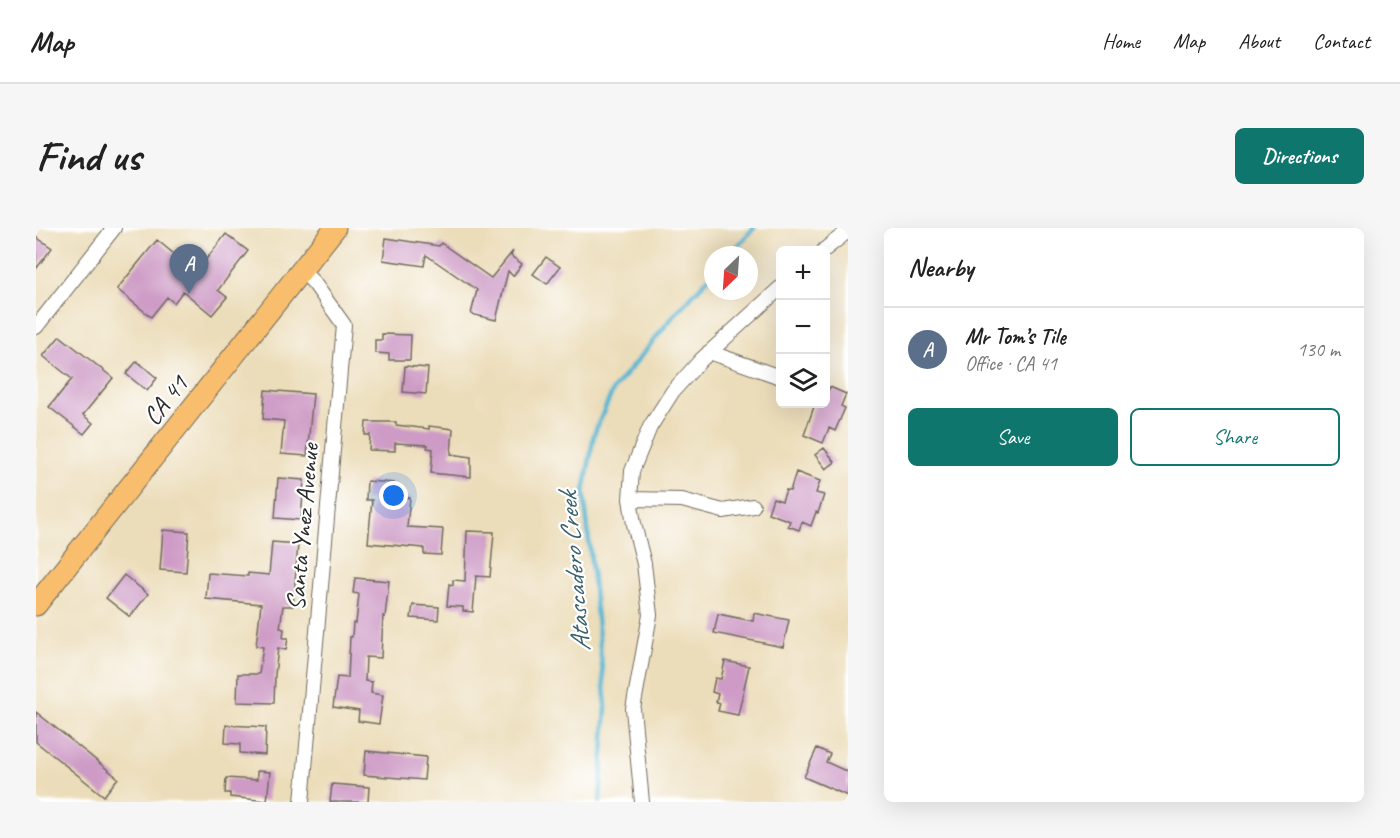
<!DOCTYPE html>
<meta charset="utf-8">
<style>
:root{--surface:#fff;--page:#f6f6f6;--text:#222;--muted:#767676;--line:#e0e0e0;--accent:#0f766e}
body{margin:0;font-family:Caveat,sans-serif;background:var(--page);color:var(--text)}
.controls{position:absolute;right:18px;top:18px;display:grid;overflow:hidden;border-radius:9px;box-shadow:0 6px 24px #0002}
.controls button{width:54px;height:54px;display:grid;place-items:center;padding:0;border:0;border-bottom:2px solid var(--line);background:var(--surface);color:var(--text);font:30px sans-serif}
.compass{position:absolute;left:668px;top:18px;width:54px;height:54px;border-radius:50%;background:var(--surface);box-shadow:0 6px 24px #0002;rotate:205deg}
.you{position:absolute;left:358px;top:268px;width:21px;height:21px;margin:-15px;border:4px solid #fff;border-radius:50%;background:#1a73e8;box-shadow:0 0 0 9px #1a73e833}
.badge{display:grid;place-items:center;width:39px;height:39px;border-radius:50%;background:var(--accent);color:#fff;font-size:20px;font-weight:700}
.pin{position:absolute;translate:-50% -50px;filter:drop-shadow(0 2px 3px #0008)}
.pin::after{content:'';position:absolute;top:32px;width:21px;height:18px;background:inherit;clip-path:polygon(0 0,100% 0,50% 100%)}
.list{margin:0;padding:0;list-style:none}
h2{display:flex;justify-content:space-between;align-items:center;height:78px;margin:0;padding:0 24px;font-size:26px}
h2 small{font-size:20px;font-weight:400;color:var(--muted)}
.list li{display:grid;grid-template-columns:39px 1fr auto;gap:18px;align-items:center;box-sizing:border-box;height:84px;padding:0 24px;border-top:2px solid var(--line)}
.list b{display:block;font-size:22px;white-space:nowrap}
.list p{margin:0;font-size:20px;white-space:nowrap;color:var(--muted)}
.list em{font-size:20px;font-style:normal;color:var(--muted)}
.actions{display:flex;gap:12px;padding:18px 24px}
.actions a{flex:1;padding:14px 0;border:2px solid var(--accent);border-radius:9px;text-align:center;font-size:21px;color:var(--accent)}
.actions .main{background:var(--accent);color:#fff}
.icon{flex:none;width:33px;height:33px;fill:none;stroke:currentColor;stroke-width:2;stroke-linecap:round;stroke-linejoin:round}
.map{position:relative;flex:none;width:812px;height:574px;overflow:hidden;border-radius:9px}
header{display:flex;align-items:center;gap:36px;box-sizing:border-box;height:84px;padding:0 30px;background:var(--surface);border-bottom:2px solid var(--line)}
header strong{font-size:28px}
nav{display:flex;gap:33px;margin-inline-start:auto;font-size:21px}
.intro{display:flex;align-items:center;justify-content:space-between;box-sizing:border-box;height:144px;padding:0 36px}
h1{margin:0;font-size:42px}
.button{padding:15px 27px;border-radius:9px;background:var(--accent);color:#fff;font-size:21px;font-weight:700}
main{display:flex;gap:36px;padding:0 36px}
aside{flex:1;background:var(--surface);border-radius:9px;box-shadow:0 6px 24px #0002}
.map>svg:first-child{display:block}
</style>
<header>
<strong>Map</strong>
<nav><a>Home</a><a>Map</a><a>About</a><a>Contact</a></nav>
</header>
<div class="intro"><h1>Find us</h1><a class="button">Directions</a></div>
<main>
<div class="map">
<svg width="812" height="574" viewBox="0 0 812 574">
<rect width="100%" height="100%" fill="#fff"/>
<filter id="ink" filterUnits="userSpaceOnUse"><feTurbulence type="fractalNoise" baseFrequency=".0167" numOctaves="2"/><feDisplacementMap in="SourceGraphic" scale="12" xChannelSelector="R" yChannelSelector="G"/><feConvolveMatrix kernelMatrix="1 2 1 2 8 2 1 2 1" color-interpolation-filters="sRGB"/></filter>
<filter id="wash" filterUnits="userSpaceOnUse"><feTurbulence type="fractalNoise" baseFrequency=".008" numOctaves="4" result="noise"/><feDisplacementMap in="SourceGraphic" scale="24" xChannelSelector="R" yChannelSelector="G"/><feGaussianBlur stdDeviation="1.35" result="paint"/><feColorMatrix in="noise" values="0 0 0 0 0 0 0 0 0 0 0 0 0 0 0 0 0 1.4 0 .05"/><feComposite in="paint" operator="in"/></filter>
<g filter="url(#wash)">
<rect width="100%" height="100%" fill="#ecddba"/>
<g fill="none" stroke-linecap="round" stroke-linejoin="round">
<path stroke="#53b5d2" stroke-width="4.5" d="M 693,27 L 718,0
M 564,574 L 570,478 L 548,264 L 558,206 L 577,162 L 640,85 L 677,45"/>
</g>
<g id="blocks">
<path fill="#ce9bc6" d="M 190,6 L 212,23 L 182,62 L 191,69 L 176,87 L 147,63 L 138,75 L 131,69 L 115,89 L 81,61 L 121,12 L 160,44 Z
M 0,9 L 16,20 L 0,41 Z
M 350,10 L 403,18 L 405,15 L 455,50 L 477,23 L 475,28 L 486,36 L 477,48 L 472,43 L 460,92 L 435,86 L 441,62 L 390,27 L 388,38 L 347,32 Z
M 510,29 L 524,39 L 511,56 L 497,46 Z
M 346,106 L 375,107 L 374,132 L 353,132 L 353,126 L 339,125 L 339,112 L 346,112 Z
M 24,108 L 77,150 L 47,187 L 57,195 L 48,206 L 13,179 L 36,151 L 7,128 Z
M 101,133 L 121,150 L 111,163 L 90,146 Z
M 369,138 L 392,140 L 390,166 L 367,164 Z
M 794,159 L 810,166 L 805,178 L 809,180 L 799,203 L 793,200 L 787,215 L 768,207 L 779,176 L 789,176 L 789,168 Z
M 229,162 L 277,166 L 271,228 L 245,226 L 248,193 L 227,191 Z
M 330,194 L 360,194 L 360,197 L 393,201 L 393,198 L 417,201 L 415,226 L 435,229 L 435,249 L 395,245 L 397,221 L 391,220 L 392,217 L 359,215 L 359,223 L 333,222 L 334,207 L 329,207 Z
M 788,220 L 799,234 L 790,241 L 779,227 Z
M 760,244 L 784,253 L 780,265 L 788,267 L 782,285 L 780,284 L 775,298 L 766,294 L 763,302 L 752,298 L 754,293 L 732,285 L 737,270 L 746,273 L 750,262 L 754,263 Z
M 242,250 L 268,252 L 265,292 L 239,290 Z
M 331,253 L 358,255 L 357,268 L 374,270 L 371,299 L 407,301 L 405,327 L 388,326 L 388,320 L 332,315 L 336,272 L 330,272 Z
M 127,302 L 153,304 L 150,344 L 124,342 Z
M 431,303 L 458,304 L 454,349 L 440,348 L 437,384 L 427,383 L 427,379 L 411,378 L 413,356 L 417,357 L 417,352 L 429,353 Z
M 236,314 L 262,316 L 257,378 L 247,378 L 244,400 L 248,401 L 247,410 L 252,410 L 250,422 L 242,420 L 239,447 L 238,475 L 201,474 L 202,446 L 223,446 L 227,419 L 220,418 L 225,376 L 170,371 L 172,345 L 212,348 L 212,345 L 233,347 Z
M 88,347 L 112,366 L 94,389 L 70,370 Z
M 319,350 L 353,353 L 349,389 L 347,388 L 345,430 L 330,429 L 329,453 L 336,454 L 335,465 L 347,467 L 343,496 L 322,493 L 323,483 L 297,479 L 301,449 L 312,450 L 314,409 L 316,409 L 317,395 L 320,395 L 323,366 L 317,365 Z
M 377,377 L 403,379 L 402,392 L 375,390 Z
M 718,385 L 753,392 L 747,419 L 678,405 L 682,386 L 717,393 Z
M 689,433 L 713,438 L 702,487 L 682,483 L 684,475 L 680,474 L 682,466 L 676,464 L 679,450 L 685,451 Z
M 0,484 L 82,550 L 68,568 L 0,514 Z
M 190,497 L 230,499 L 229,527 L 204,525 L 204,516 L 189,515 Z
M 781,520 L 794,526 L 790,534 L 812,544 L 812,568 L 768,549 Z
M 330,523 L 390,529 L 388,552 L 328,547 Z
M 221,543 L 234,544 L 231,573 L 194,569 L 194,565 L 189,565 L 190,550 L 221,552 Z
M 296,556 L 333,559 L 332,574 L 294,574 Z"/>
</g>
</g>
<g filter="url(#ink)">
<use href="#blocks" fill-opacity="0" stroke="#6f695d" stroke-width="1.5"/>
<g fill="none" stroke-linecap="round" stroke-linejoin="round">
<defs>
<path id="street" d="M 788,22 L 812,3
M 266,43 L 278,55 L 308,97 L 266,574
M 0,99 L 78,0
M 673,124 L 744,149
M 594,271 L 646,272 L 687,283 L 717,278
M 606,574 L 597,481 L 614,387 L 608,336 L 598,296 L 594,271 L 596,243 L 614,199 L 637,163 L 665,132 L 744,60"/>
<path id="primary" d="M 0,377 L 299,0"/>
</defs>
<use href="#street" stroke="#6f695d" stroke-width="16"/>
<use href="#primary" stroke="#6f695d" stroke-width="23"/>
<use href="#street" stroke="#fff" stroke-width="14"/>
<use href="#primary" stroke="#f9be6d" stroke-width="21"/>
</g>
</g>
<g text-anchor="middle" stroke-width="4.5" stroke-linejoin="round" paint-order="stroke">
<g font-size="26" fill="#2b2b2b" stroke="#fff">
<text transform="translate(129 172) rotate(-52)" y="9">CA 41</text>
<text transform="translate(266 299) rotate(-85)" y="9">Santa Ynez Avenue</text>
</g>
<g font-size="27" font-style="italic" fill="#3b626e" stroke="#fff">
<text transform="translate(538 344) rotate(-95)" y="9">Atascadero Creek</text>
</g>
</g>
</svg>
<div class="controls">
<button>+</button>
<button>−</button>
<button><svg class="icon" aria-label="layers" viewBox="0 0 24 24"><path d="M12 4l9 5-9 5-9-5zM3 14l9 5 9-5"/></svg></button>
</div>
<svg class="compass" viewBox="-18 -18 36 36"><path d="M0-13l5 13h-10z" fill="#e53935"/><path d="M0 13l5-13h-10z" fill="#767676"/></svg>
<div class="you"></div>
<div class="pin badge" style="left:153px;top:66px;background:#5c6f8a">A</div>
</div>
<aside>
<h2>Nearby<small></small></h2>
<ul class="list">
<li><span class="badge" style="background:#5c6f8a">A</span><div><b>Mr Tom’s Tile</b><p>Office · CA 41</p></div><em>130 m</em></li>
</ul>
<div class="actions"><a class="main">Save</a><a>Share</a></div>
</aside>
</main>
